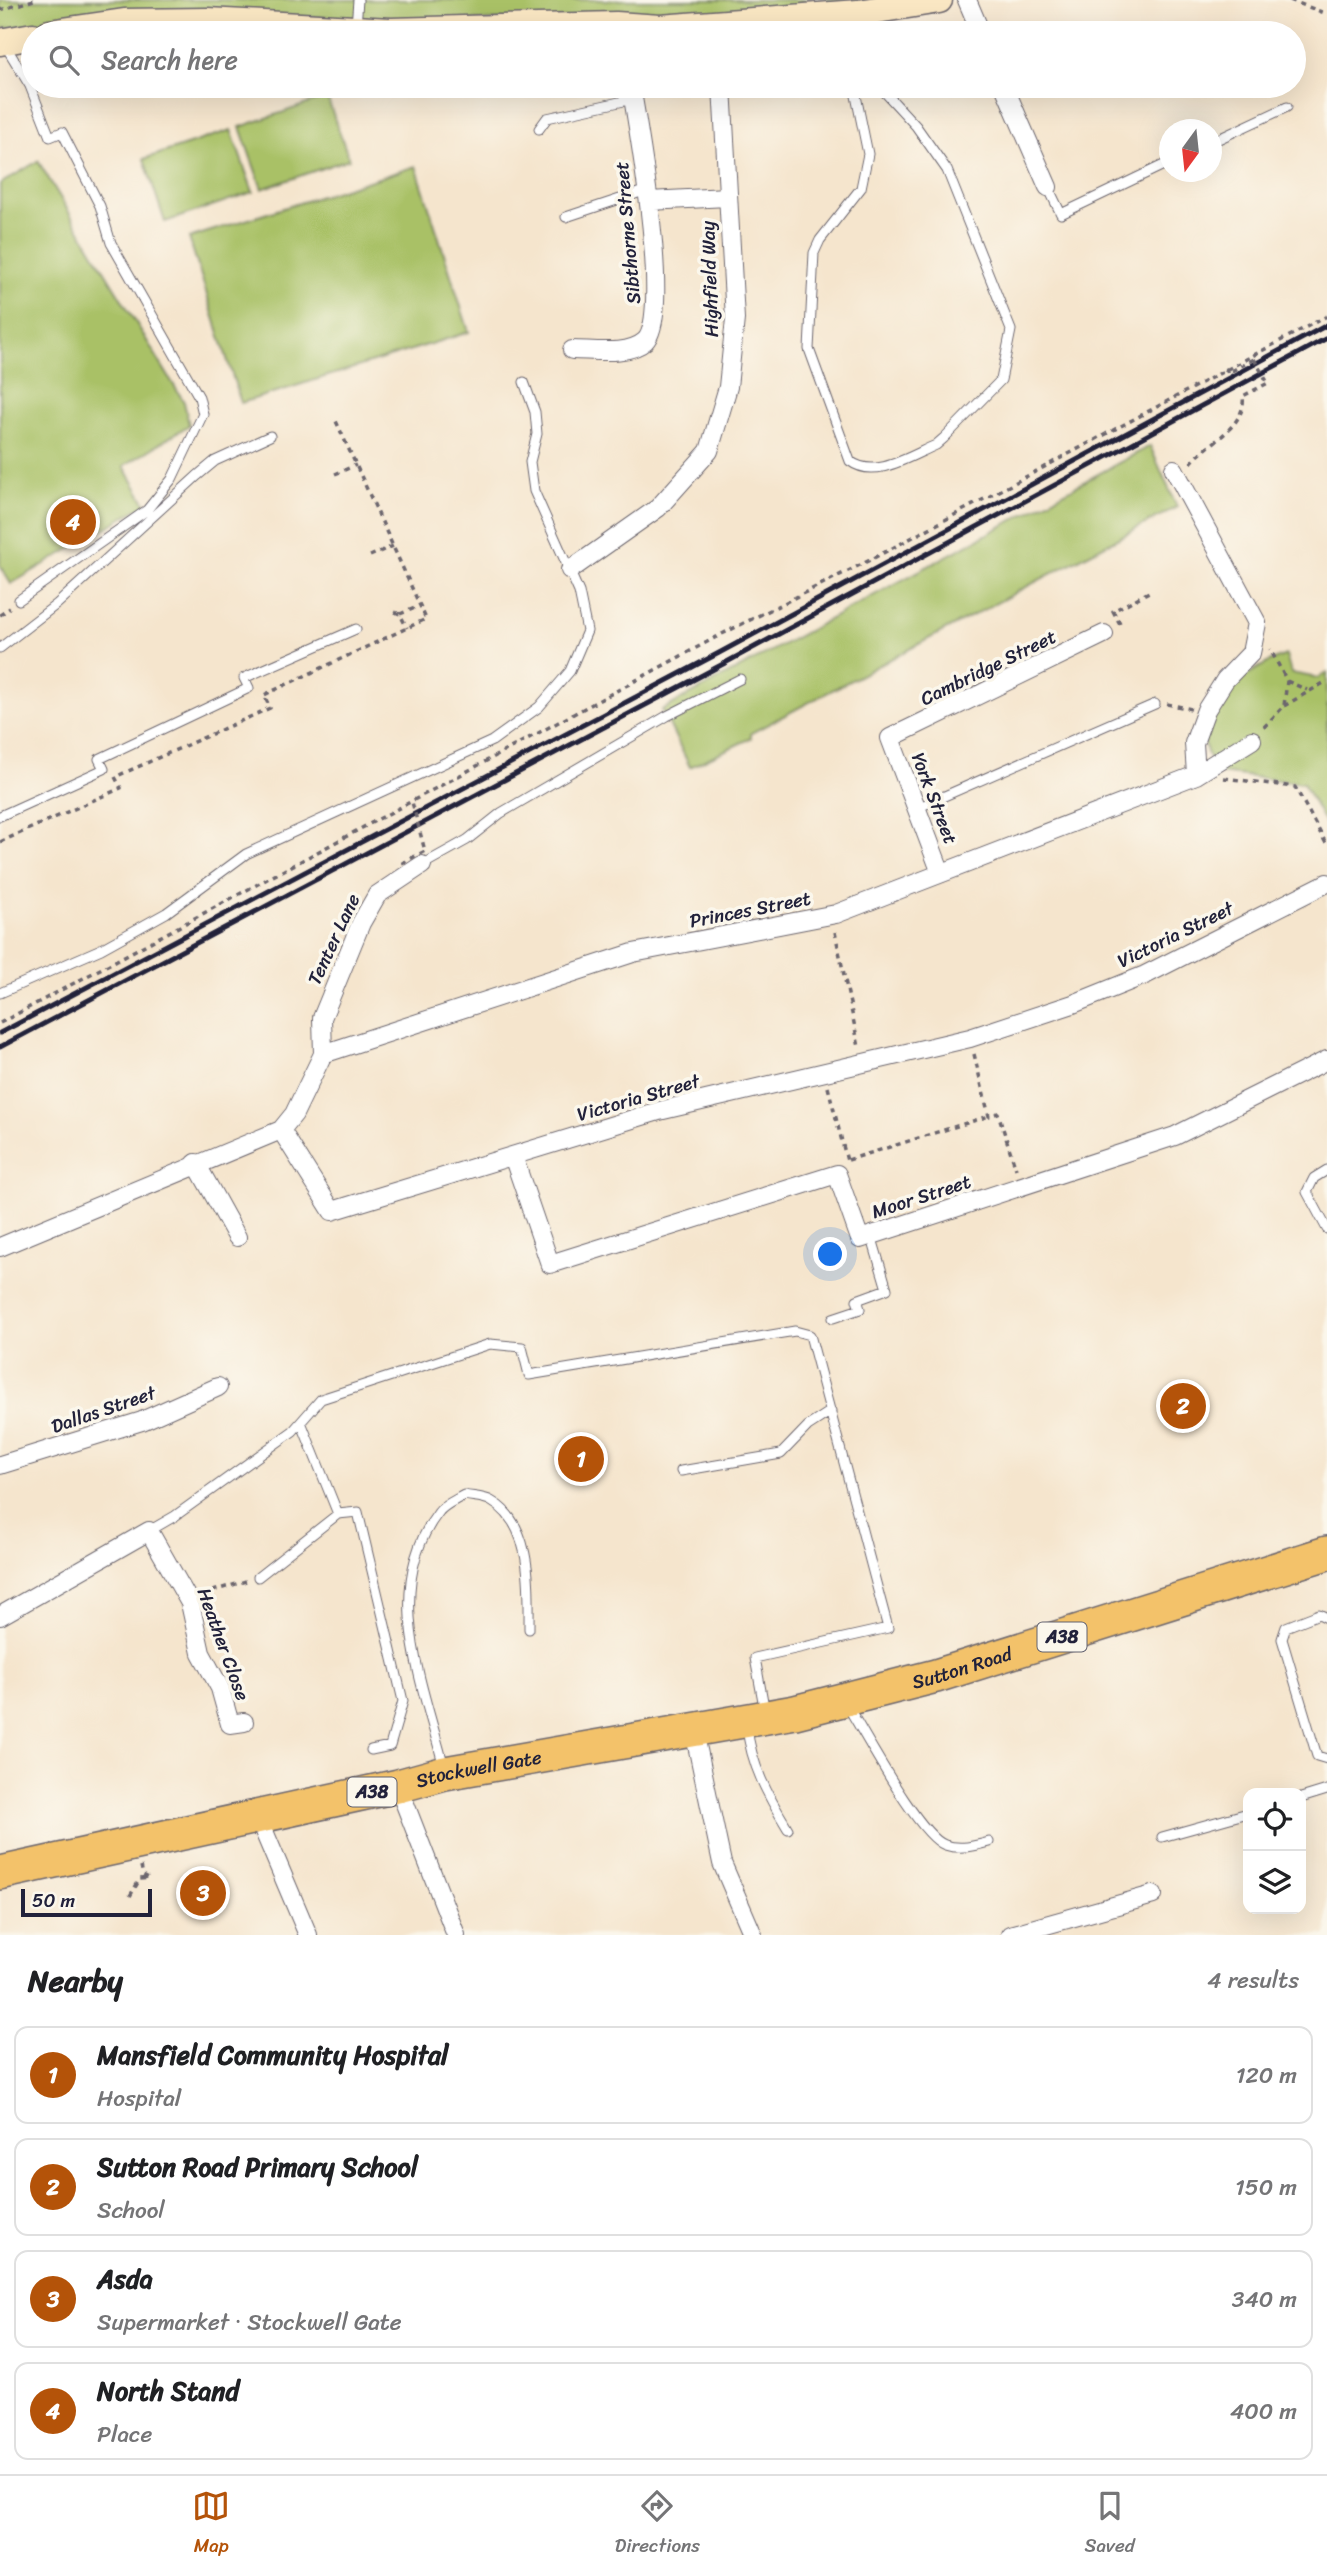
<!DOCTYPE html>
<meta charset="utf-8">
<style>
:root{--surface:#fff;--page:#f6f6f6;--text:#202124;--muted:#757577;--line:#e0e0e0;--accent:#b45309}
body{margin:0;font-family:Sriracha,sans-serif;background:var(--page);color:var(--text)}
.controls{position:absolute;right:21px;bottom:21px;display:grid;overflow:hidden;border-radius:14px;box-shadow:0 7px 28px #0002}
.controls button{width:63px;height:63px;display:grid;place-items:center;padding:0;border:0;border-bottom:2px solid var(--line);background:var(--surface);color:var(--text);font:35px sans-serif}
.compass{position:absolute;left:1159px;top:119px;width:63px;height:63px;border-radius:50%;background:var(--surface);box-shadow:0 7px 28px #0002;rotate:195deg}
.scale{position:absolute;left:21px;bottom:18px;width:131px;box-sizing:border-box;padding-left:7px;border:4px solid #22223b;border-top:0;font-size:19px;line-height:24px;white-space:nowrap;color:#22223b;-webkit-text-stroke:5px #fbf7ec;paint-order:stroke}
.you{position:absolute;left:831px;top:1255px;width:24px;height:24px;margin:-18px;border:5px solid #fff;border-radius:50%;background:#1a73e8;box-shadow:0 0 0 10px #1a73e833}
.badge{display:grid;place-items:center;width:46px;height:46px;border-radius:50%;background:var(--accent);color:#fff;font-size:23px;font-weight:700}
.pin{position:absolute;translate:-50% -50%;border:4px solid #fff;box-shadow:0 2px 7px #0006}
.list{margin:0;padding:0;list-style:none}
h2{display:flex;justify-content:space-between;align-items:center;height:91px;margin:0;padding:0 28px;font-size:30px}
h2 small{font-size:23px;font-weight:400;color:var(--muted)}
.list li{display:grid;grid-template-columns:46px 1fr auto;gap:21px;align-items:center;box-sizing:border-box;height:98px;margin:0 14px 14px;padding:0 14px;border:2px solid var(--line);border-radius:14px}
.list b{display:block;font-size:26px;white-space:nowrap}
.list p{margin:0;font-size:23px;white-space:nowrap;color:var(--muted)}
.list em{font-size:23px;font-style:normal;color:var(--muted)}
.icon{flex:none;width:38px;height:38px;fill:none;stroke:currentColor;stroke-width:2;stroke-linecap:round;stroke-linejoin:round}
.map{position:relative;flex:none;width:1327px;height:1935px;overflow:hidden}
.search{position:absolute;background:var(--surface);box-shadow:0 7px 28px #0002;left:21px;right:21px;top:21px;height:77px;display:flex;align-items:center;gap:18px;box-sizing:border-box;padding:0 24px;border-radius:38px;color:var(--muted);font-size:26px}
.sheet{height:539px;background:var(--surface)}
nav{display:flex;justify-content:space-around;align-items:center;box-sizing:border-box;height:98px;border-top:2px solid var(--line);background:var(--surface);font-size:19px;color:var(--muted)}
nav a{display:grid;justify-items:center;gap:4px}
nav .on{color:var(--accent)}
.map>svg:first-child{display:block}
</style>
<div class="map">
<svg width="1327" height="1935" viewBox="0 0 1327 1935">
<rect width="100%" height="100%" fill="#fbf7ec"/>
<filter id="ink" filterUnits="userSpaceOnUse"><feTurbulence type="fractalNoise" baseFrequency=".0143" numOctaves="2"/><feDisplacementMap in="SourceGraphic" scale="14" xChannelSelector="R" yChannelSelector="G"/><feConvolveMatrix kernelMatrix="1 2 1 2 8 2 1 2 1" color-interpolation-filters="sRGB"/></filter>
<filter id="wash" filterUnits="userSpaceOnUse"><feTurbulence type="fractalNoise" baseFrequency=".00686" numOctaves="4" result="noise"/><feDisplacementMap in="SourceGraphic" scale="28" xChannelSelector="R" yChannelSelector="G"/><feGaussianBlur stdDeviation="1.57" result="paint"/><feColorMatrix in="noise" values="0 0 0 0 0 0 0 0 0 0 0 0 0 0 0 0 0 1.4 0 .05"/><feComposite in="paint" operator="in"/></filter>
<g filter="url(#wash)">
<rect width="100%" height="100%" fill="#f5e5cd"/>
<path fill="#a9c166" stroke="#667250" stroke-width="2" d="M 0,0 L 887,0 L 728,16 L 448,21 L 122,12 L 0,29 Z
M 327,97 L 349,159 L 262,189 L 240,127 Z
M 231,130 L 253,192 L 165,222 L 144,159 Z
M 38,161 L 184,402 L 189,425 L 124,466 L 146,504 L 11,584 L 0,566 L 0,184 Z
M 416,166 L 469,332 L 241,403 L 189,238 Z
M 1150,446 L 1177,507 L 751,733 L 751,738 L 690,767 L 662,710 Z
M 1286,655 L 1291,673 L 1318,678 L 1327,673 L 1327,827 L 1303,783 L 1220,773 C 1174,723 1241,671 1286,655 Z"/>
</g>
<g filter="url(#ink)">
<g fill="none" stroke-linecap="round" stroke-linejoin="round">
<defs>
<path id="lane" d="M 836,17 L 842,33
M 356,26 L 358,0
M 5,45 L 30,86 L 50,137 L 62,132 L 100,206 L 111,243 L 199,397 L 203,414 L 172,479 L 147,510 L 19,600
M 854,86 L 868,154 L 861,188 L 820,240 L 814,253 L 809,349 L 850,461 C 875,480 910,456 936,445 L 944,438 L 1001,380 L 1011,330 L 947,170 L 916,126 L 879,86
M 539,129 L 547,118 L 633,99
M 1212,142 L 1287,107
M 1048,187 L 1061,214 L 1170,162
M 566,217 L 647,190
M 0,648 L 57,604 L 197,476 L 215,461 L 270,436
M 917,808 L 1155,704
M 0,816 L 104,769 L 99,759 L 249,688 L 244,678 L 356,629
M 422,865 L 467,840 L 501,813 L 667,716 L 740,679
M 0,993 L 101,949 L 166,913 L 246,854 L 492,741 L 539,707 L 570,671 L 587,631 L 579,592 L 534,491 L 530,462 L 537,434 L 535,412 L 524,382
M 1327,1170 L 1314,1178 L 1307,1192 L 1327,1229
M 833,1318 L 860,1309 L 857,1300 L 887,1289 L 871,1235
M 301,1422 L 338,1514 L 358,1512 L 403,1701 L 390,1746 L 371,1750
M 681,1471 L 781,1454 L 808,1426 L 831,1411
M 149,1531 L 175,1516 L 293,1431 L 321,1399 L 490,1344 L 522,1347 L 529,1375 L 795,1331 L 810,1335 L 888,1628 L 755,1658 L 765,1712
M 258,1577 L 338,1514
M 1327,1618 L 1319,1614 L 1286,1627 L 1282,1639 L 1317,1756 L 1327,1759
M 848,1707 C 865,1734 919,1836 945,1845 C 960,1850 975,1846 989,1842
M 747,1727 C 751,1765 768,1796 788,1829
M 444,1767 C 424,1688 381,1587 438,1513 C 443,1505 456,1500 464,1495 C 473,1497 484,1497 491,1501 C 533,1524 529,1588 529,1629
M 1301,1798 L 1327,1790
M 1162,1837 L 1248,1813"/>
<path id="street" d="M 967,0 L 981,33
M 1004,86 L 1048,187
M 649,201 L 727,197
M 572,350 C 594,350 628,356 645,341 C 672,315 638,127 631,86
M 1174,469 L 1257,623 L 1251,653 L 1225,680 L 1206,710 L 1194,743 L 1196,775
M 570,570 L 658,508 L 709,451 L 728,387 L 735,319 L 722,86
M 941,873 L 890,738 L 1104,634
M 323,1054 L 322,1018 L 361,923 L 377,895 L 422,865
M 281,1130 L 332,1211 L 659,1111 L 970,1038 L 1073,1004 L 1145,975 L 1327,883
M 513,1156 L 550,1264 L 837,1174 L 860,1239 L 1175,1136 L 1327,1060
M 196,1163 L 237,1237
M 0,1247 L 281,1130 L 294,1114 L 323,1054 L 633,953 L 836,914 L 1196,775 L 1252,740
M 0,1465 L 142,1421 L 218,1387
M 0,1616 L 149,1531 L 190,1603 L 201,1653 L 220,1688 L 230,1724 L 244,1722
M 694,1731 L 722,1863 L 753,1935
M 398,1786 L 456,1935
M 258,1817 L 308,1935
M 1010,1935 L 1153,1895"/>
<path id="secondary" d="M 49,33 L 124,22 L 207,21 L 391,31 L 616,25 L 660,28 L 858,13 L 939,0
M 0,42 L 33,36"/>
<g id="highway">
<path id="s1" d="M 0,1873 L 398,1786 L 445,1773 L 795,1712 L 936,1676 L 1327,1553"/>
</g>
</defs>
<use href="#lane" stroke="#6c666e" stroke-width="11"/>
<use href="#street" stroke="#6c666e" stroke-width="20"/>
<use href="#secondary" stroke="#6c666e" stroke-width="29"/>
<use href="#highway" stroke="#6c666e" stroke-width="36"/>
<path stroke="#6c666e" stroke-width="3.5" stroke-dasharray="5 5" stroke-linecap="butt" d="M 1290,0 L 1327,14
M 0,10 L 34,0
M 1225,368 L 1228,373 L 1254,359
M 1191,463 C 1206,444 1247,427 1243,396 L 1268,383
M 335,474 L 356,465
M 370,556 L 393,546
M 395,612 L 400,614 L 407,628
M 400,614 L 420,606
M 0,615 L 10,608
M 1120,624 L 1113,611 L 1149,592
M 1287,681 L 1307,690
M 1167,704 L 1191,709
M 1284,706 L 1327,681
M 1264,727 L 1284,706 L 1287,681 L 1270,649
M 1224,778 L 1295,787 L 1327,845
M 0,842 L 121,788 L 115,777 L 270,708 L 264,695 L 426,619 L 336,421
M 835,932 L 859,1047
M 0,1023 L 722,634 L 870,560 L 1327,316
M 974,1054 L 989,1116 L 998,1113 L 1016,1169
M 828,1087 L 847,1161
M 848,1160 L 989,1116
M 203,1594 L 246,1581
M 130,1896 L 140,1879 L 149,1878 L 143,1875 L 141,1866"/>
<use href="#lane" stroke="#fff" stroke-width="9"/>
<use href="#street" stroke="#fff" stroke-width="18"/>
<use href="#secondary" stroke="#fae7c3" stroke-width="26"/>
<use href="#highway" stroke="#f3c26a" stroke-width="33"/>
<path stroke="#22223b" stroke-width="5" d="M 0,1033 L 719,653 L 1327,325
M 0,1047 L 725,663 L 1327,338"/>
<path stroke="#6c666e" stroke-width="3.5" stroke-dasharray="5 5" stroke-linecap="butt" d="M 1254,359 L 1268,383
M 402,863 L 425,851 L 412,802"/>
</g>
</g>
<g text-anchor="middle" stroke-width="7" stroke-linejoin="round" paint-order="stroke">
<g fill="#fbf7ec" stroke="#636270" stroke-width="2">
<rect x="1037.5" y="1622.5" width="49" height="29" rx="5"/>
<rect x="347.5" y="1777.5" width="49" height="29" rx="5"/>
</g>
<g font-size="18" font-weight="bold" fill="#22223b">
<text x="1062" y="1643">A38</text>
<text x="372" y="1798">A38</text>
</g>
<g font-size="19" fill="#22223b" stroke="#fbf7ec">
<text transform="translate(627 233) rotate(-95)" y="7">Sibthorne Street</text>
<text transform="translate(709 279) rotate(-92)" y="7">Highfield Way</text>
<text transform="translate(988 667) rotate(-26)" y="7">Cambridge Street</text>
<text transform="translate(935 798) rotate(69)" y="7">York Street</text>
<text transform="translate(750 909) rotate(-11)" y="7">Princes Street</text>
<text transform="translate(1175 934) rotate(-26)" y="7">Victoria Street</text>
<text transform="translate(333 939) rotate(-65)" y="7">Tenter Lane</text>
<text transform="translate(638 1097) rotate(-16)" y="7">Victoria Street</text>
<text transform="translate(921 1196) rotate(-18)" y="7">Moor Street</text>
<text transform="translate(103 1409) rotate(-19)" y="7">Dallas Street</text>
<text transform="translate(224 1644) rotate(70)" y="7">Heather Close</text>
<text dy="7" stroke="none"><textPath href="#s1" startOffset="984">Sutton Road</textPath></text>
<text dy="7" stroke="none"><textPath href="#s1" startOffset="490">Stockwell Gate</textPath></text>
</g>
</g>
</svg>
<div class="controls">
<button><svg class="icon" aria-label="locate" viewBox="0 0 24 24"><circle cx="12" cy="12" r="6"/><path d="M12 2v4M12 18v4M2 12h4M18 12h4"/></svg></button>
<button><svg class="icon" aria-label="layers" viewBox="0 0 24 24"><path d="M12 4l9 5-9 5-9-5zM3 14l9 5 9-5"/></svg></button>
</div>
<svg class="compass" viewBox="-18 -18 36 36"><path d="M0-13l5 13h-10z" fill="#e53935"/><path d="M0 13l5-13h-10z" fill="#757577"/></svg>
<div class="scale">50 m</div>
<div class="you"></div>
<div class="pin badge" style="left:581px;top:1459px">1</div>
<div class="pin badge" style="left:1183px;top:1406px">2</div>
<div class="pin badge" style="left:203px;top:1893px">3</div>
<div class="pin badge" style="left:73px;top:522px">4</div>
<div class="search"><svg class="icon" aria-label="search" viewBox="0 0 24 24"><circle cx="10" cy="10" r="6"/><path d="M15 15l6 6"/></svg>Search here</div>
</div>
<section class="sheet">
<h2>Nearby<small>4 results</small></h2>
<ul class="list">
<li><span class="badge">1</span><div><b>Mansfield Community Hospital</b><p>Hospital</p></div><em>120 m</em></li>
<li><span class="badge">2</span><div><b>Sutton Road Primary School</b><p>School</p></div><em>150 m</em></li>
<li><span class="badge">3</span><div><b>Asda</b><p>Supermarket · Stockwell Gate</p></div><em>340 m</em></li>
<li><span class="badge">4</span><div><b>North Stand</b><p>Place</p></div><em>400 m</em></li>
</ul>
</section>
<nav>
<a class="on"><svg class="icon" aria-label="map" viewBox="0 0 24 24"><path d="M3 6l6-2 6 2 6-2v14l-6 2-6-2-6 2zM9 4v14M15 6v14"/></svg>Map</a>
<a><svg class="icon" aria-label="directions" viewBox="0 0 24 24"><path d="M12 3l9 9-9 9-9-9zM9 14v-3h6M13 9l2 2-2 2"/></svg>Directions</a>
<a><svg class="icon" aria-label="saved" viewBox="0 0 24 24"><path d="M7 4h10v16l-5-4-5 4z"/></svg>Saved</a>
</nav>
